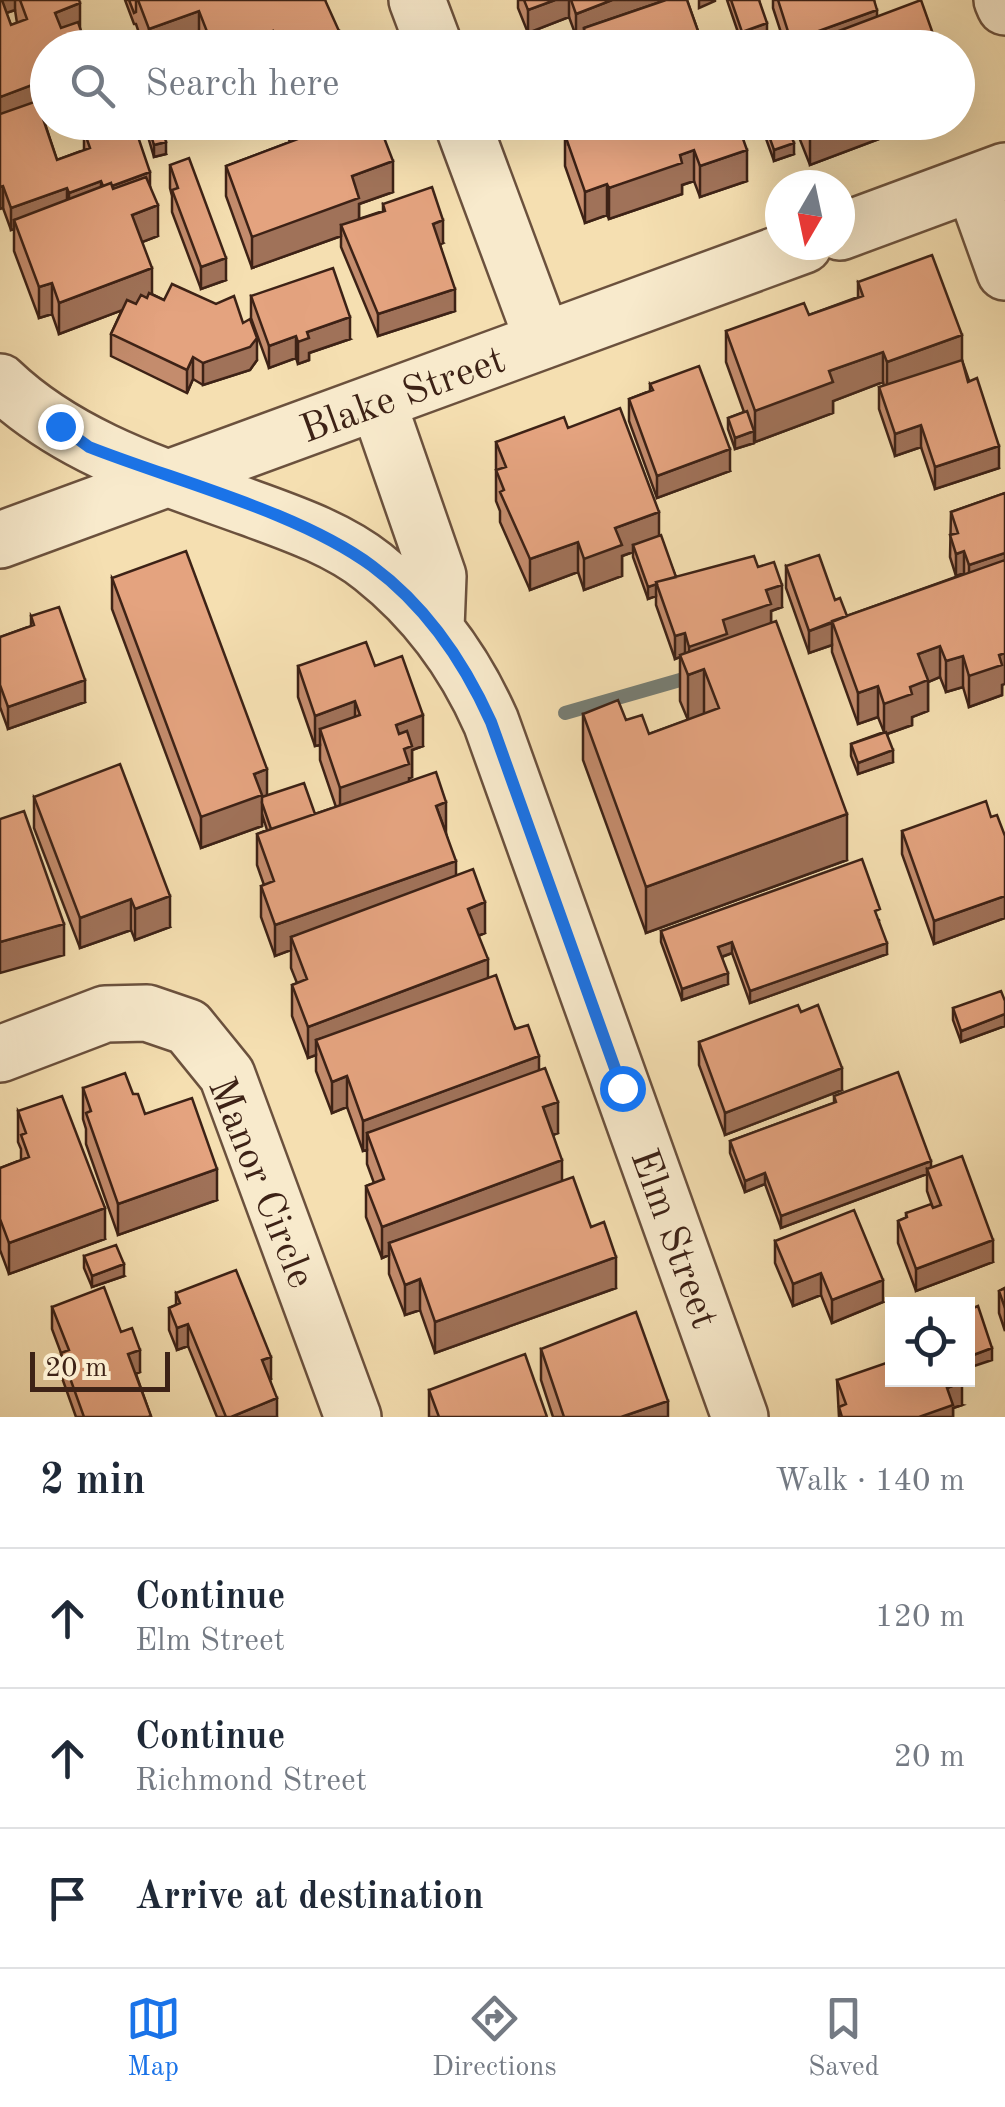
<!DOCTYPE html>
<meta charset="utf-8">
<style>
:root{--surface:#fff;--page:#f2f2f3;--text:#1f2937;--muted:#747a83;--line:#e0e1e3;--accent:#1a73e8}
body{margin:0;font-family:"Old Standard TT",serif;background:var(--page);color:var(--text)}
.controls{position:absolute;right:30px;bottom:30px;display:grid;overflow:hidden;border-radius:0px;box-shadow:0 10px 40px #0002}
.controls button{width:90px;height:90px;display:grid;place-items:center;padding:0;border:0;border-bottom:2px solid var(--line);background:var(--surface);color:var(--text);font:50px sans-serif}
.compass{position:absolute;left:765px;top:170px;width:90px;height:90px;border-radius:50%;background:var(--surface);box-shadow:0 10px 40px #0002;rotate:189deg}
.scale{position:absolute;left:30px;bottom:25px;width:140px;box-sizing:border-box;padding-left:10px;border:5px solid #3d2216;border-top:0;font-size:28px;line-height:35px;white-space:nowrap;color:#3d2216;-webkit-text-stroke:8px #f8eacc;paint-order:stroke}
.stop{position:absolute;width:30px;height:30px;margin:-22px;border:8px solid #1a73e8;border-radius:50%;background:#fff}
.stop.end{background:#1a73e8;border-color:#fff;box-shadow:0 2px 10px #0008}
.list{margin:0;padding:0;list-style:none}
h2{display:flex;justify-content:space-between;align-items:center;height:130px;margin:0;padding:0 40px;font-size:42px}
h2 small{font-size:32px;font-weight:400;color:var(--muted)}
.list li{display:grid;grid-template-columns:65px 1fr auto;gap:30px;align-items:center;box-sizing:border-box;height:140px;padding:0 40px;border-top:2px solid var(--line)}
.list b{display:block;font-size:38px;white-space:nowrap}
.list p{margin:0;font-size:32px;white-space:nowrap;color:var(--muted)}
.list em{font-size:32px;font-style:normal;color:var(--muted)}
.icon{flex:none;width:55px;height:55px;fill:none;stroke:currentColor;stroke-width:2;stroke-linecap:round;stroke-linejoin:round}
.map{position:relative;flex:none;width:1005px;height:1417px;overflow:hidden}
.search{position:absolute;background:var(--surface);box-shadow:0 10px 40px #0002;left:30px;right:30px;top:30px;height:110px;display:flex;align-items:center;gap:25px;box-sizing:border-box;padding:0 35px;border-radius:55px;color:var(--muted);font-size:38px}
.sheet{height:550px;background:var(--surface)}
nav{display:flex;justify-content:space-around;align-items:center;box-sizing:border-box;height:140px;border-top:2px solid var(--line);background:var(--surface);font-size:28px;color:var(--muted)}
nav a{display:grid;justify-items:center;gap:5px}
nav .on{color:var(--accent)}
.map>svg:first-child{display:block}
</style>
<div class="map">
<svg width="1005" height="1417" viewBox="0 0 1005 1417">
<rect width="100%" height="100%" fill="#f5dfb1"/>
<filter id="stains"><feTurbulence type="fractalNoise" baseFrequency=".002" numOctaves="4"/><feColorMatrix values="0 0 0 0 .2 0 0 0 0 .09 0 0 0 0 .02 0 0 0 .5 -.17"/></filter>
<radialGradient id="worn" r=".72"><stop offset=".6" stop-color="#630" stop-opacity="0"/><stop offset="1" stop-color="#630" stop-opacity=".3"/></radialGradient>
<g fill="none" stroke-linecap="round" stroke-linejoin="round">
<path stroke="#777e74" stroke-width="14" d="M 565,713 L 694,676"/>
<defs>
<path id="minor" d="M 417,0 L 435,48
M 1002,0 L 1005,7
M 462,122 L 543,340
M 973,183 L 1005,272
M 840,232 L 1005,171
M 0,382 C 69,448 162,476 250,508 C 291,523 338,539 373,567 C 426,609 464,661 491,722 L 740,1417
M 378,403 L 438,576 L 436,628
M 0,540 L 804,245
M 0,1054 L 105,1014 L 147,1013 L 188,1027 L 227,1075 L 353,1417"/>
</defs>
<use href="#minor" stroke="#6b513d" stroke-width="60"/>
<use href="#minor" stroke="#f8eacc" stroke-width="55"/>
</g>
<path fill="#c48c6d" stroke="#3d2216" stroke-width="2.5" fill-rule="evenodd" d="M 0,0 L 79,0 L 41,112 L 57,160 L 84,150 L 84,131 L 150,187 L 158,236 L 142,242 L 152,294 L 164,300 L 243,323 L 257,360 L 250,370 L 203,385 L 193,379 L 187,393 L 111,356 L 111,334 L 122,310 L 59,334 L 52,314 L 39,318 L 14,251 L 14,229 L 11,230 L 3,208 ZM 15,10 L 17,23 L 11,25 L 6,13 Z
M 125,0 L 325,0 L 339,48 L 201,48 L 199,42 L 183,48 L 144,48 L 136,24 L 134,24 Z
M 518,0 L 687,0 L 704,48 L 584,48 L 584,33 L 576,36 L 569,17 L 528,33 L 518,8 Z
M 727,0 L 759,0 L 767,34 L 742,44 Z
M 773,0 L 874,0 L 877,17 L 938,48 L 786,48 L 773,8 Z
M 282,122 L 378,122 L 393,192 L 359,204 L 359,219 L 383,211 L 383,204 L 443,243 L 440,244 L 455,311 L 378,336 L 341,247 L 341,236 L 252,268 L 226,196 L 226,166 L 290,142 Z
M 561,122 L 737,122 L 747,181 L 700,197 L 694,181 L 682,185 L 682,194 L 609,219 L 607,215 L 585,223 L 565,166 L 565,135 Z
M 760,122 L 786,122 L 794,154 L 774,161 Z
M 793,122 L 924,122 L 810,165 Z
M 149,129 L 166,154 L 154,157 L 149,140 Z
M 170,165 L 226,280 L 201,289 L 172,212 L 172,196 L 170,188 Z
M 858,282 L 962,360 L 999,468 L 935,489 L 921,447 L 895,456 L 879,409 L 879,387 L 884,386 L 883,382 L 833,401 L 833,413 L 755,442 L 754,438 L 754,443 L 735,449 L 728,429 L 728,418 L 744,412 L 726,362 L 726,331 L 809,315 L 858,297 Z
M 251,296 L 350,339 L 309,353 L 309,360 L 298,364 L 296,358 L 269,368 L 251,318 Z
M 650,384 L 730,471 L 657,498 L 629,421 L 629,399 L 650,391 Z
M 568,428 L 659,536 L 676,577 L 758,567 L 782,607 L 771,611 L 771,622 L 847,860 L 646,933 L 583,760 L 583,714 L 626,720 L 649,734 L 688,720 L 680,701 L 680,657 L 675,659 L 656,605 L 656,596 L 648,599 L 633,557 L 633,552 L 622,556 L 622,576 L 584,590 L 578,572 L 530,590 L 500,522 L 500,511 L 496,501 L 496,442 Z
M 1005,493 L 1002,695 L 969,707 L 963,687 L 946,692 L 940,677 L 928,682 L 928,711 L 912,717 L 912,725 L 887,734 L 893,762 L 858,774 L 851,756 L 851,744 L 884,732 L 878,717 L 858,724 L 832,652 L 832,645 L 809,653 L 786,588 L 786,566 L 835,600 L 847,616 L 964,574 L 956,576 L 950,557 L 951,512 Z
M 112,578 L 267,795 L 315,814 L 336,807 L 320,760 L 320,745 L 315,746 L 298,697 L 298,666 L 375,666 L 423,746 L 412,750 L 412,777 L 409,778 L 409,781 L 446,833 L 456,875 L 485,933 L 478,936 L 488,978 L 539,1070 L 558,1133 L 553,1135 L 562,1180 L 591,1227 L 616,1288 L 435,1353 L 420,1310 L 405,1315 L 389,1274 L 389,1255 L 382,1258 L 366,1217 L 366,1186 L 374,1183 L 367,1164 L 367,1150 L 363,1151 L 347,1107 L 332,1113 L 316,1071 L 316,1055 L 308,1058 L 292,1016 L 292,985 L 297,983 L 291,968 L 291,950 L 275,956 L 261,917 L 261,886 L 264,885 L 257,865 L 257,834 L 267,830 L 262,814 L 262,826 L 201,848 L 112,609 Z
M 31,616 L 85,702 L 8,729 L 0,707 L 0,637 L 31,626 Z
M 34,797 L 170,927 L 135,940 L 131,930 L 80,948 L 34,828 Z
M 991,817 L 1005,836 L 1005,918 L 934,944 L 902,854 L 902,831 Z
M 880,920 L 878,921 L 887,954 L 750,1003 L 732,953 L 722,957 L 728,984 L 682,1000 L 661,942 L 661,931 Z
M 1005,1001 L 1005,1026 L 961,1042 L 953,1020 L 953,1008 Z
M 801,1012 L 842,1090 L 725,1135 L 699,1065 L 699,1042 Z
M 83,1088 L 133,1094 L 145,1114 L 217,1200 L 118,1235 L 86,1144 L 86,1129 L 83,1119 Z
M 834,1096 L 931,1167 L 993,1262 L 916,1291 L 898,1243 L 898,1221 L 906,1218 L 906,1213 L 933,1208 L 927,1191 L 927,1174 L 781,1228 L 765,1184 L 745,1192 L 730,1153 L 730,1141 L 834,1103 Z
M 18,1111 L 105,1239 L 9,1274 L 0,1250 L 0,1168 L 21,1160 L 21,1149 L 18,1142 Z
M 775,1241 L 883,1302 L 832,1323 L 821,1295 L 793,1306 L 775,1263 Z
M 84,1256 L 124,1276 L 92,1287 L 84,1268 Z
M 1005,1288 L 1005,1331 L 999,1313 L 999,1291 Z
M 176,1293 L 271,1379 L 270,1380 L 277,1417 L 217,1417 L 188,1346 L 177,1350 L 169,1330 L 169,1308 L 176,1305 Z
M 52,1307 L 121,1332 L 140,1372 L 136,1374 L 151,1417 L 76,1417 L 61,1375 L 61,1353 L 52,1329 Z
M 541,1349 L 668,1417 L 553,1417 L 541,1380 Z
M 837,1380 L 962,1405 L 953,1408 L 953,1417 L 839,1417 Z
M 429,1390 L 547,1417 L 429,1417 Z"/>
<path fill="#a07259" stroke="#3d2216" stroke-width="2.5" d="M 0,0 L 15,0 L 15,10 L 0,15 Z
M 555,0 L 569,0 L 569,17 L 528,33 L 528,10 Z
M 612,0 L 666,0 L 584,28 L 584,33 L 576,36 L 576,14 Z
M 699,0 L 715,0 L 715,1 L 699,8 Z
M 80,3 L 80,34 L 55,44 L 55,13 Z
M 877,10 L 877,32 L 828,35 L 828,48 L 791,48 L 791,41 Z
M 199,11 L 199,42 L 183,48 L 149,48 L 149,29 Z
M 767,23 L 767,34 L 742,44 L 742,32 Z
M 273,31 L 273,48 L 230,48 Z
M 339,31 L 339,48 L 294,48 Z
M 48,79 L 48,110 L 0,127 L 0,97 Z
M 568,122 L 632,122 L 568,144 Z
M 841,122 L 924,122 L 810,165 L 810,134 Z
M 166,142 L 166,154 L 154,157 L 154,145 Z
M 794,143 L 794,154 L 774,161 L 774,150 Z
M 694,150 L 694,181 L 682,185 L 682,194 L 609,219 L 609,188 L 680,155 Z
M 747,150 L 747,181 L 700,197 L 700,166 Z
M 393,161 L 393,192 L 359,204 L 359,229 L 341,225 L 341,236 L 252,268 L 252,237 L 352,176 Z
M 150,172 L 150,194 L 104,189 Z
M 101,181 L 101,203 L 69,215 L 69,193 Z
M 607,184 L 607,215 L 585,223 L 585,192 Z
M 3,186 L 3,208 L 0,209 L 0,187 Z
M 67,188 L 67,210 L 14,220 L 14,229 L 11,230 L 11,208 Z
M 158,205 L 158,236 L 132,246 L 132,215 Z
M 443,220 L 443,243 L 433,246 L 433,224 Z
M 226,258 L 226,280 L 201,289 L 201,267 Z
M 152,268 L 152,299 L 59,334 L 59,303 Z
M 52,283 L 52,314 L 39,318 L 39,287 Z
M 455,289 L 455,311 L 378,336 L 378,314 Z
M 350,317 L 350,339 L 309,353 L 309,360 L 298,364 L 298,342 L 307,332 Z
M 962,335 L 962,366 L 887,393 L 887,362 Z
M 296,336 L 296,358 L 269,368 L 269,346 Z
M 257,338 L 257,360 L 250,370 L 203,385 L 203,363 Z
M 883,352 L 883,382 L 833,401 L 833,413 L 755,442 L 755,411 L 829,371 Z
M 193,357 L 193,379 L 187,393 L 187,370 Z
M 921,425 L 921,447 L 895,456 L 895,434 Z
M 754,431 L 754,443 L 735,449 L 735,438 Z
M 999,446 L 999,468 L 935,489 L 935,467 Z
M 730,449 L 730,471 L 657,498 L 657,476 Z
M 659,512 L 659,543 L 633,545 L 633,552 L 622,556 L 622,576 L 584,590 L 584,559 L 615,528 Z
M 578,542 L 578,572 L 530,590 L 530,559 Z
M 964,551 L 964,573 L 956,576 L 956,554 Z
M 1005,553 L 1005,575 L 969,587 L 969,565 Z
M 656,584 L 656,596 L 648,599 L 648,587 Z
M 782,585 L 782,607 L 771,611 L 771,626 L 689,669 L 689,647 L 723,620 L 766,590 Z
M 832,623 L 832,645 L 809,653 L 809,631 Z
M 685,633 L 685,655 L 675,659 L 675,636 Z
M 940,646 L 940,677 L 928,682 L 928,711 L 912,717 L 912,725 L 884,735 L 884,704 L 910,687 L 918,654 Z
M 1005,653 L 1005,684 L 1002,685 L 1002,695 L 969,707 L 969,676 L 999,655 Z
M 963,656 L 963,687 L 946,692 L 946,661 Z
M 704,669 L 704,715 L 688,721 L 688,675 Z
M 85,680 L 85,702 L 8,729 L 8,707 Z
M 878,686 L 878,717 L 858,724 L 858,693 Z
M 355,701 L 355,732 L 320,729 L 320,745 L 315,746 L 315,716 Z
M 423,715 L 423,746 L 412,750 L 412,777 L 409,778 L 409,795 L 340,819 L 340,788 L 396,725 Z
M 893,750 L 893,762 L 858,774 L 858,763 Z
M 267,769 L 267,799 L 262,802 L 262,826 L 201,848 L 201,817 L 254,774 Z
M 446,802 L 446,833 L 436,806 Z
M 847,814 L 847,860 L 646,933 L 646,887 Z
M 456,861 L 456,892 L 291,937 L 291,950 L 275,956 L 275,925 Z
M 170,896 L 170,927 L 135,940 L 135,909 Z
M 1005,896 L 1005,918 L 934,944 L 934,921 Z
M 131,899 L 131,930 L 80,948 L 80,918 Z
M 485,902 L 485,933 L 468,940 L 468,909 Z
M 64,924 L 64,955 L 0,973 L 0,942 Z
M 732,942 L 732,953 L 718,958 L 718,947 Z
M 887,943 L 887,954 L 750,1003 L 750,991 Z
M 488,959 L 488,990 L 316,1040 L 316,1055 L 308,1058 L 308,1027 Z
M 728,973 L 728,984 L 682,1000 L 682,989 Z
M 1005,1014 L 1005,1026 L 961,1042 L 961,1031 Z
M 539,1056 L 539,1087 L 367,1133 L 367,1150 L 363,1151 L 363,1121 Z
M 842,1068 L 842,1090 L 725,1135 L 725,1113 Z
M 347,1076 L 347,1107 L 332,1113 L 332,1082 Z
M 558,1102 L 558,1133 L 543,1138 L 543,1107 Z
M 562,1160 L 562,1191 L 389,1243 L 389,1255 L 382,1258 L 382,1227 Z
M 931,1161 L 931,1172 L 927,1169 L 927,1174 L 781,1228 L 781,1216 Z
M 217,1169 L 217,1200 L 118,1235 L 118,1204 Z
M 765,1173 L 765,1184 L 745,1192 L 745,1181 Z
M 105,1208 L 105,1239 L 9,1274 L 9,1243 Z
M 993,1240 L 993,1262 L 916,1291 L 916,1269 Z
M 616,1257 L 616,1288 L 435,1353 L 435,1322 Z
M 124,1264 L 124,1276 L 92,1287 L 92,1276 Z
M 821,1273 L 821,1295 L 793,1306 L 793,1284 Z
M 420,1279 L 420,1310 L 405,1315 L 405,1285 Z
M 883,1280 L 883,1302 L 832,1323 L 832,1300 Z
M 188,1324 L 188,1346 L 177,1350 L 177,1328 Z
M 992,1348 L 992,1360 L 968,1368 L 968,1357 Z
M 140,1350 L 140,1372 L 128,1376 L 128,1354 Z
M 271,1357 L 271,1379 L 262,1383 L 262,1360 Z
M 962,1382 L 962,1405 L 953,1408 L 953,1417 L 919,1417 L 947,1388 Z
M 277,1398 L 277,1417 L 231,1417 Z
M 668,1401 L 668,1417 L 621,1417 Z"/>
<path fill="#e4a37f" stroke="#3d2216" stroke-width="2.5" d="M 0,0 L 2,0 L 11,25 L 27,19 L 20,0 L 79,0 L 80,3 L 55,13 L 61,28 L 78,22 L 87,48 L 48,48 L 48,79 L 0,97 Z
M 129,0 L 136,0 L 136,12 L 134,13 Z
M 138,0 L 325,0 L 339,31 L 294,48 L 279,48 L 273,31 L 230,48 L 223,48 L 222,44 L 213,47 L 199,11 L 149,29 Z
M 524,0 L 555,0 L 528,10 Z
M 571,0 L 612,0 L 576,14 Z
M 666,0 L 687,0 L 704,48 L 587,48 L 584,28 Z
M 731,0 L 759,0 L 767,23 L 742,32 Z
M 778,0 L 874,0 L 877,10 L 791,41 Z
M 921,0 L 938,48 L 831,48 L 833,47 L 828,35 Z
M 768,42 L 770,48 L 752,48 Z
M 37,101 L 57,160 L 90,148 L 84,131 L 107,122 L 133,122 L 150,172 L 112,186 L 111,183 L 103,186 L 101,181 L 69,193 L 67,188 L 11,208 L 3,186 L 0,187 L 0,114 Z
M 290,122 L 341,122 L 296,138 Z
M 343,122 L 378,122 L 393,161 L 352,176 L 359,198 L 252,237 L 226,166 Z
M 601,122 L 737,122 L 747,150 L 700,166 L 694,150 L 680,155 L 682,163 L 609,188 L 607,184 L 585,192 L 565,135 Z
M 764,122 L 786,122 L 794,143 L 774,150 Z
M 805,122 L 841,122 L 810,134 Z
M 161,125 L 166,142 L 154,145 L 149,129 Z
M 189,158 L 226,258 L 201,267 L 172,190 L 178,188 L 170,165 Z
M 146,177 L 158,205 L 132,215 L 152,268 L 59,303 L 52,283 L 39,287 L 14,220 L 111,183 L 113,189 Z
M 432,187 L 443,220 L 433,224 L 455,289 L 378,314 L 341,225 L 385,211 L 383,204 Z
M 932,255 L 962,335 L 887,362 L 883,352 L 829,371 L 833,382 L 755,411 L 726,331 L 804,303 L 809,315 L 863,296 L 858,282 Z
M 333,268 L 350,317 L 307,332 L 309,338 L 298,342 L 296,336 L 269,346 L 251,296 Z
M 172,284 L 216,304 L 234,296 L 243,323 L 250,319 L 257,338 L 250,347 L 203,363 L 193,357 L 187,370 L 111,334 L 127,300 L 136,304 L 141,295 L 147,298 L 149,293 L 164,300 Z
M 962,360 L 968,382 L 977,378 L 999,446 L 935,467 L 921,425 L 895,434 L 879,387 Z
M 699,366 L 730,449 L 657,476 L 629,399 L 653,390 L 650,384 Z
M 620,408 L 659,512 L 615,528 L 622,545 L 584,559 L 578,542 L 530,559 L 500,492 L 504,490 L 496,470 L 506,467 L 496,442 L 564,417 L 568,428 Z
M 747,411 L 754,431 L 735,438 L 728,418 Z
M 1005,493 L 1005,553 L 969,565 L 964,551 L 956,554 L 950,535 L 958,533 L 951,512 Z
M 661,535 L 676,577 L 656,582 L 657,584 L 648,587 L 633,545 Z
M 186,551 L 267,769 L 254,774 L 262,795 L 201,817 L 112,578 Z
M 819,555 L 835,600 L 840,598 L 847,616 L 809,631 L 786,566 Z
M 754,556 L 758,567 L 774,562 L 782,585 L 766,590 L 771,604 L 723,620 L 727,634 L 689,647 L 685,633 L 675,636 L 656,582 Z
M 1005,560 L 1005,653 L 999,655 L 1002,665 L 969,676 L 963,656 L 946,661 L 940,646 L 918,654 L 928,680 L 910,687 L 912,694 L 884,704 L 878,686 L 858,693 L 832,621 Z
M 59,607 L 85,680 L 8,707 L 0,685 L 0,637 L 34,625 L 31,616 Z
M 776,621 L 847,814 L 646,887 L 583,714 L 618,700 L 626,720 L 642,715 L 649,734 L 719,708 L 704,669 L 688,675 L 680,655 Z
M 366,642 L 375,666 L 402,656 L 423,715 L 396,725 L 399,734 L 407,731 L 412,746 L 404,749 L 409,764 L 340,788 L 320,729 L 360,715 L 355,701 L 315,716 L 298,666 Z
M 886,732 L 893,750 L 858,763 L 851,744 Z
M 120,764 L 170,896 L 135,909 L 131,899 L 80,918 L 34,797 Z
M 436,772 L 446,802 L 436,806 L 456,861 L 275,925 L 261,886 L 274,881 L 257,834 Z
M 304,783 L 315,814 L 271,829 L 262,803 L 262,797 Z
M 986,801 L 991,817 L 997,815 L 1005,836 L 1005,896 L 934,921 L 902,831 Z
M 24,811 L 64,924 L 0,942 L 0,819 Z
M 862,859 L 880,909 L 875,911 L 887,943 L 750,991 L 732,942 L 718,947 L 728,973 L 682,989 L 661,931 Z
M 473,869 L 485,902 L 468,909 L 488,959 L 308,1027 L 292,985 L 307,979 L 291,937 Z
M 496,975 L 515,1029 L 528,1025 L 539,1056 L 363,1121 L 347,1076 L 332,1082 L 316,1040 Z
M 1001,991 L 1005,1001 L 1005,1014 L 961,1031 L 953,1008 Z
M 798,1005 L 801,1012 L 818,1005 L 842,1068 L 725,1113 L 699,1042 Z
M 545,1068 L 558,1102 L 543,1107 L 562,1160 L 382,1227 L 366,1186 L 384,1179 L 367,1133 Z
M 898,1072 L 931,1161 L 781,1216 L 765,1173 L 745,1181 L 730,1141 L 836,1102 L 834,1096 Z
M 125,1073 L 133,1094 L 138,1094 L 145,1114 L 192,1098 L 217,1169 L 118,1204 L 86,1113 L 91,1111 L 83,1088 Z
M 62,1096 L 105,1208 L 9,1243 L 0,1219 L 0,1168 L 29,1157 L 21,1135 L 26,1133 L 18,1111 Z
M 962,1156 L 993,1240 L 916,1269 L 898,1221 L 907,1217 L 906,1213 L 931,1204 L 933,1208 L 941,1205 L 927,1169 Z
M 573,1177 L 591,1227 L 604,1222 L 616,1257 L 435,1322 L 420,1279 L 405,1285 L 389,1243 Z
M 854,1210 L 883,1280 L 832,1300 L 821,1273 L 793,1284 L 775,1241 Z
M 116,1245 L 124,1264 L 92,1276 L 84,1256 Z
M 236,1270 L 271,1357 L 262,1360 L 277,1398 L 231,1417 L 226,1417 L 188,1324 L 177,1328 L 169,1308 L 180,1303 L 176,1293 Z
M 104,1287 L 121,1332 L 132,1328 L 140,1350 L 128,1354 L 151,1416 L 148,1417 L 84,1417 L 61,1353 L 69,1350 L 52,1307 Z
M 1005,1288 L 1005,1308 L 999,1291 Z
M 978,1306 L 992,1348 L 968,1357 L 968,1310 Z
M 636,1312 L 668,1401 L 621,1417 L 564,1417 L 541,1349 Z
M 525,1354 L 547,1417 L 439,1417 L 429,1390 Z
M 892,1361 L 892,1380 L 961,1380 L 962,1382 L 947,1388 L 953,1405 L 919,1417 L 842,1417 L 839,1407 L 846,1404 L 837,1380 Z"/>
<g fill="none" stroke-linecap="round" stroke-linejoin="round">
<path stroke="#1a73e8" stroke-width="12" d="M 60,426 L 89,447 C 175,481 299,512 372,566 C 426,606 464,662 491,722 L 622,1088"/>
</g>
<g text-anchor="middle" stroke-width="9" stroke-linejoin="round" paint-order="stroke">
<g font-size="40" fill="#3d2216" stroke="#f8eacc">
<text transform="translate(402 393) rotate(-20)" y="14">Blake Street</text>
<text transform="translate(263 1182) rotate(68)" y="14">Manor Circle</text>
<text transform="translate(676 1238) rotate(70)" y="14">Elm Street</text>
</g>
</g>
<rect width="100%" height="100%" filter="url(#stains)"/>
<rect width="100%" height="100%" fill="url(#worn)"/>
</svg>
<div class="controls">
<button><svg class="icon" aria-label="locate" viewBox="0 0 24 24"><circle cx="12" cy="12" r="6"/><path d="M12 2v4M12 18v4M2 12h4M18 12h4"/></svg></button>
</div>
<svg class="compass" viewBox="-18 -18 36 36"><path d="M0-13l5 13h-10z" fill="#e53935"/><path d="M0 13l5-13h-10z" fill="#747a83"/></svg>
<div class="scale">20 m</div>
<div class="stop" style="left:622px;top:1088px"></div>
<div class="stop end" style="left:60px;top:426px"></div>
<div class="search"><svg class="icon" aria-label="search" viewBox="0 0 24 24"><circle cx="10" cy="10" r="6"/><path d="M15 15l6 6"/></svg>Search here</div>
</div>
<section class="sheet">
<h2>2 min<small>Walk · 140 m</small></h2>
<ul class="list">
<li><svg class="icon" aria-label="ahead" viewBox="0 0 24 24"><path d="M12 20V5M6 11l6-6 6 6"/></svg><div><b>Continue</b><p>Elm Street</p></div><em>120 m</em></li>
<li><svg class="icon" aria-label="ahead" viewBox="0 0 24 24"><path d="M12 20V5M6 11l6-6 6 6"/></svg><div><b>Continue</b><p>Richmond Street</p></div><em>20 m</em></li>
<li><svg class="icon" aria-label="arrive" viewBox="0 0 24 24"><path d="M6 21V4h12l-3 4 3 4H6"/></svg><div><b>Arrive at destination</b></div></li>
</ul>
</section>
<nav>
<a class="on"><svg class="icon" aria-label="map" viewBox="0 0 24 24"><path d="M3 6l6-2 6 2 6-2v14l-6 2-6-2-6 2zM9 4v14M15 6v14"/></svg>Map</a>
<a><svg class="icon" aria-label="directions" viewBox="0 0 24 24"><path d="M12 3l9 9-9 9-9-9zM9 14v-3h6M13 9l2 2-2 2"/></svg>Directions</a>
<a><svg class="icon" aria-label="saved" viewBox="0 0 24 24"><path d="M7 4h10v16l-5-4-5 4z"/></svg>Saved</a>
</nav>
